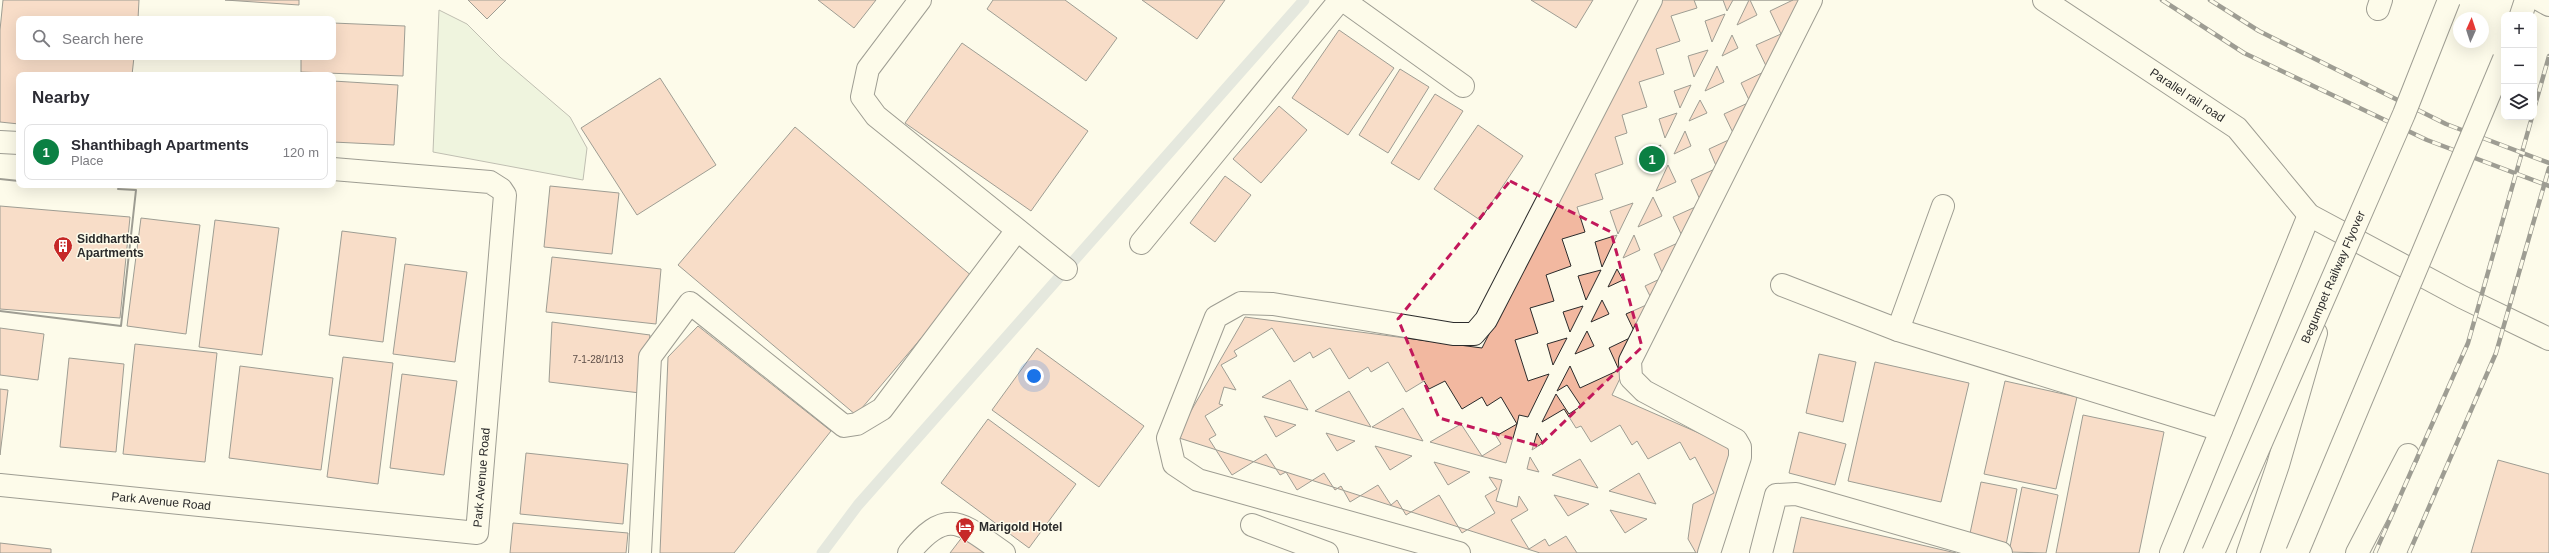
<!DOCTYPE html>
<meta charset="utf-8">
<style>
:root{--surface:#fff;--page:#f2f2f3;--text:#2b2b33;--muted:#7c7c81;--line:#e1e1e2;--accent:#0b8043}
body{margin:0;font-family:Helvetica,sans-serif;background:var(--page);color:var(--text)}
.controls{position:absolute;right:12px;top:12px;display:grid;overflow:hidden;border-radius:8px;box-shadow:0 4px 16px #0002}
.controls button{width:36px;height:36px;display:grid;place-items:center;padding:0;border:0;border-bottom:1px solid var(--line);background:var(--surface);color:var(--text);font:20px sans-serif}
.compass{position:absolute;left:2453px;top:12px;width:36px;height:36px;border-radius:50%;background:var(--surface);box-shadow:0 4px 16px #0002;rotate:3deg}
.you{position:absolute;left:1034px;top:376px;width:14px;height:14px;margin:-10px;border:3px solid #fff;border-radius:50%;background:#1a73e8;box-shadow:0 0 0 6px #1a73e833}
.badge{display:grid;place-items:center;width:26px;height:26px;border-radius:50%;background:var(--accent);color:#fff;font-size:13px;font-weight:700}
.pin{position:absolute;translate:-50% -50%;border:2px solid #fff;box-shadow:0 1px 4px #0006}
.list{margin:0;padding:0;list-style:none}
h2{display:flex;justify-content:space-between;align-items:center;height:52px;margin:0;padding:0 16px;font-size:17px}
h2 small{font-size:13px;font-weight:400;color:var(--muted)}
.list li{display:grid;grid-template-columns:26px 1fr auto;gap:12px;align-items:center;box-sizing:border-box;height:56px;margin:0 8px 8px;padding:0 8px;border:1px solid var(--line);border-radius:8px}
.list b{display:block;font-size:15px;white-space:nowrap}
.list p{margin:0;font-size:13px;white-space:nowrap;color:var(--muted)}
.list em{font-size:13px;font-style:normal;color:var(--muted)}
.icon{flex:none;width:22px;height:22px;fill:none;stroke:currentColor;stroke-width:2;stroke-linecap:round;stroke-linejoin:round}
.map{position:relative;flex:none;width:2549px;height:553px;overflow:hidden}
.search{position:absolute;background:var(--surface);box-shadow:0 4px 16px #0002;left:16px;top:16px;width:320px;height:44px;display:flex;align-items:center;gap:10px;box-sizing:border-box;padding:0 14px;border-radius:8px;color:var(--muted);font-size:15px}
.panel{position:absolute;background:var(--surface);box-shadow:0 4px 16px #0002;left:16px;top:72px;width:320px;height:116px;border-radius:8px}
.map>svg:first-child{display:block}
</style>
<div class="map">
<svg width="2549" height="553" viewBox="0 0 2549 553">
<rect width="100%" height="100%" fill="#fdfbea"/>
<path fill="#deebd1" stroke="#74746e" d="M 439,10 L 467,24 L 501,58 L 570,117 L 587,148 L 583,180 L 433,152 Z"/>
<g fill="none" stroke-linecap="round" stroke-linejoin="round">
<path stroke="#c7d0d0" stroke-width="11" d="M 822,553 L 858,505 L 1304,0"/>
</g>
<path fill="#f2b8a0" stroke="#2b2b2b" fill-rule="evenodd" d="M 3,0 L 139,0 L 138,19 L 19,19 L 19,57 L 134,57 L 132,75 L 19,75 L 19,124 L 0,122 L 0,30 Z
M 225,0 L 299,0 L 299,5 Z
M 468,0 L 506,0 L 487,19 Z
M 818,0 L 876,0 L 854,28 Z
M 993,0 L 1065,0 L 1117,38 L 1086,81 L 987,9 Z
M 1142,0 L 1225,0 L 1197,39 Z
M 1531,0 L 1593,0 L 1576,28 Z
M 1658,0 L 1804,0 L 1612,395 L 1740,451 L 1702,553 L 1540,553 L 1176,437 L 1245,317 L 1482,348 Z
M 1694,0 L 1723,0 L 1727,11 L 1733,0 L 1749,0 L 1737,25 L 1757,15 L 1750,0 L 1793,0 L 1770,11 L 1781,34 L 1756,45 L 1768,70 L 1741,83 L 1750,102 L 1724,114 L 1735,137 L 1709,149 L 1717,168 L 1691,180 L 1702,204 L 1673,217 L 1684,240 L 1654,254 L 1664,277 L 1645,286 L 1653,302 L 1626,314 L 1636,335 L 1609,348 L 1619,370 L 1580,388 L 1570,366 L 1557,391 L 1567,385 L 1581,406 L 1569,414 L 1556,394 L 1542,422 L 1564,409 L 1576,428 L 1581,426 L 1591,442 L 1620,425 L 1632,445 L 1637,441 L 1648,459 L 1680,442 L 1690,460 L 1695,457 L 1714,493 L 1693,504 L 1688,539 L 1696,553 L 1577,553 L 1566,536 L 1549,546 L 1545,539 L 1529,549 L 1511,520 L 1528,510 L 1519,496 L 1517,507 L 1496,501 L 1502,480 L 1489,477 L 1497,489 L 1485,496 L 1495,513 L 1462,533 L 1439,495 L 1406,515 L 1397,500 L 1391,505 L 1378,485 L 1350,502 L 1341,486 L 1335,490 L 1324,473 L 1297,490 L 1286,472 L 1280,475 L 1266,454 L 1232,475 L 1209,439 L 1216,435 L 1205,416 L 1223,405 L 1219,404 L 1224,387 L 1236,390 L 1221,365 L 1237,356 L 1234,351 L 1272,328 L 1294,362 L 1310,352 L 1313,358 L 1330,348 L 1349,379 L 1368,367 L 1371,372 L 1388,362 L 1406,392 L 1424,381 L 1429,389 L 1445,381 L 1462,409 L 1482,397 L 1487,406 L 1501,397 L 1517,424 L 1519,415 L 1528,417 L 1549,374 L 1528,381 L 1515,340 L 1538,333 L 1530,308 L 1554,301 L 1546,275 L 1571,266 L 1562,239 L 1585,232 L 1577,207 L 1603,199 L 1595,174 L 1623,164 L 1615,137 L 1627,133 L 1622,115 L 1647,107 L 1639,82 L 1664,74 L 1656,49 L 1680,41 L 1671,16 L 1697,8 ZM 1725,14 L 1712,42 L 1705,21 ZM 1732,35 L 1738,48 L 1722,56 ZM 1708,50 L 1694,77 L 1688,56 ZM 1717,66 L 1724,82 L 1705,91 ZM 1691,85 L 1680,108 L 1674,91 ZM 1700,100 L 1707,113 L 1689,121 ZM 1677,113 L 1665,138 L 1659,119 ZM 1685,131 L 1691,146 L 1674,154 ZM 1661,145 L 1651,166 L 1646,150 ZM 1668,165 L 1676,182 L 1656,191 ZM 1653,197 L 1662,216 L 1638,227 ZM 1633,203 L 1618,234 L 1610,211 ZM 1617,235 L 1602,267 L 1595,242 ZM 1634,235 L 1640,250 L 1623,258 ZM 1617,269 L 1623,280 L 1608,287 ZM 1601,270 L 1586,300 L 1578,276 ZM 1602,300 L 1609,314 L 1591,322 ZM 1583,306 L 1570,332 L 1563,312 ZM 1587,331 L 1594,346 L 1575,354 ZM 1567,338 L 1553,365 L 1547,344 ZM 1290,380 L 1308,410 L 1262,397 ZM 1349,391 L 1371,427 L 1315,411 ZM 1403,408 L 1423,441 L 1372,427 ZM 1264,416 L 1296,425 L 1276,437 ZM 1461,424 L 1482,456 L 1501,444 L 1496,436 L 1517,424 L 1506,463 L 1430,442 ZM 1326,433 L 1355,441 L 1337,451 ZM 1537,433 L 1543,443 L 1532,450 ZM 1375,446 L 1412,456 L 1390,470 ZM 1530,457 L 1539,472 L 1527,469 ZM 1580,459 L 1598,488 L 1552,475 ZM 1434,462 L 1470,472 L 1448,485 ZM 1639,473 L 1656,504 L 1609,491 ZM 1554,495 L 1589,504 L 1568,516 ZM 1610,510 L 1647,519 L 1625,533 Z
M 333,23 L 405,26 L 403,76 L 301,72 L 301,57 L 333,57 Z
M 1339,30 L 1394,68 L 1348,135 L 1292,98 Z
M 962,43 L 1088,131 L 1031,211 L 905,123 Z
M 1400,69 L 1429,87 L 1388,153 L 1359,135 Z
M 177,73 L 216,75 L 176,75 Z
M 660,78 L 716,165 L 637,215 L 581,128 Z
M 333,81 L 398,85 L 394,145 L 333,142 Z
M 1435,94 L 1463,111 L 1419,180 L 1391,163 Z
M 1279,106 L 1307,130 L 1261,183 L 1233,159 Z
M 1478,125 L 1523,156 L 1480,220 L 1434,189 Z
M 795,127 L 973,277 L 856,415 L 678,265 Z
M 1225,176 L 1251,195 L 1215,242 L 1190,223 Z
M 550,186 L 619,193 L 612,254 L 544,247 Z
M 0,206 L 130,217 L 120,318 L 0,309 Z
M 141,218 L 200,225 L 186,334 L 127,326 Z
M 215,220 L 279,228 L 262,355 L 199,347 Z
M 342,231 L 396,238 L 383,342 L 329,335 Z
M 552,257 L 661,269 L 656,324 L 546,312 Z
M 405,264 L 467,272 L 455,362 L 393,354 Z
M 552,322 L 650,335 L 640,393 L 549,382 Z
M 698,326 L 831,431 L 734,553 L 660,553 L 668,357 Z
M 0,328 L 44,334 L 38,380 L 0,375 Z
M 135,344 L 217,353 L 205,462 L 123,454 Z
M 1037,348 L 1144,426 L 1099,487 L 992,410 Z
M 1819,354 L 1856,362 L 1843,422 L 1806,413 Z
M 343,357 L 393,363 L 378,484 L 327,477 Z
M 69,358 L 124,364 L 116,452 L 60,447 Z
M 1875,362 L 1969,383 L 1941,502 L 1848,481 Z
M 240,366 L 333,378 L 321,470 L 229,458 Z
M 402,374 L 457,381 L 444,475 L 390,468 Z
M 2005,381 L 2077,397 L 2056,489 L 1984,474 Z
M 0,389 L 8,390 L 0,455 Z
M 2083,415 L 2164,432 L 2139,553 L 2056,553 Z
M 988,419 L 1076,484 L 1029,548 L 941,483 Z
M 1799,432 L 1846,444 L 1835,485 L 1789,473 Z
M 526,453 L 628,464 L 623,524 L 520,514 Z
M 2498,460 L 2549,474 L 2549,553 L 2471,553 Z
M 1981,482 L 2017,489 L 2006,545 L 1969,538 Z
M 2022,487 L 2058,495 L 2046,553 L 2009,552 Z
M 1801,517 L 1956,553 L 1793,553 Z
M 513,523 L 628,533 L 626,553 L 510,553 Z
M 963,536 L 986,553 L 950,553 Z
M 0,543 L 51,549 L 51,553 L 0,553 Z"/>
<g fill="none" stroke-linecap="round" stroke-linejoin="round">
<defs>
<g id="minor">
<path d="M 920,0 L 868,69 L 862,97 L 876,116 L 1066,269"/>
<path d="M 1343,0 L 1463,86"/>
<path id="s1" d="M 2044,0 L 2237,128 L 2309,215 L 2462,297 L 2549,339"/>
<path d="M 2540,0 L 2549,5"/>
<path d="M 2378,9 L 2381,0"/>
<path d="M 0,142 L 19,143"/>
<path d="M 1141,243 L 1340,0"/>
<path d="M 1782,285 L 1898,330 L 2221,430"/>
<path d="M 1898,330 L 1943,206"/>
<path id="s2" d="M 0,485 L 477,533 L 505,195 L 501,189 L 490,182 L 333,169"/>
<path d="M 1252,525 L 1327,553"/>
<path d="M 640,553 L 650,357 L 690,303 L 844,426 L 857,424 L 882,409 L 1017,230"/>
<path d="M 909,553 C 948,505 962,524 1004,553"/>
<path d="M 1459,553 L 1198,480 L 1174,464 L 1168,438 L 1216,317 L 1241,303 L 1273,304 L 1453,334 L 1474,334 L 1486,320 L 1651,0"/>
<path d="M 1709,553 L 1740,457 L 1740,447 L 1736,440 L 1644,391 L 1631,378 L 1630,361 L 1811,0"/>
<path d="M 1761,553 L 1776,495 L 1796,494 L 2001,553"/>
<path d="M 2171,553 L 2309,215"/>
<path d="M 2357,553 L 2408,455"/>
</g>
<path id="major" d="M 2521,15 L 2526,0
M 2248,553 L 2278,465 L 2316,333"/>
</defs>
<use href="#minor" stroke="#2b2b2b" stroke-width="24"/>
<use href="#major" stroke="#2b2b2b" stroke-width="24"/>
<use href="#minor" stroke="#fdfbea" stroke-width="22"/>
<use href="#major" stroke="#fdfbea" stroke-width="22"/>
<defs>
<path id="rail" d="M 2162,0 L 2244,53 L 2427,140 L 2549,186
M 2210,0 L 2259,31 L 2446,124 L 2549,163
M 2534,109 L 2549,56
M 2375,553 L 2468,343 L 2532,117
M 2409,553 L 2496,353 L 2549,168"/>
</defs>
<use href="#rail" stroke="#2b2b2b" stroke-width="4.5"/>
<use href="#rail" stroke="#fdfbea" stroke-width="3" stroke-dasharray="9" stroke-linecap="butt"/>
<defs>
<g id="major-bridge">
<path id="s3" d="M 2213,553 L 2404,114 L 2449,0"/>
<path d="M 2297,553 L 2504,59"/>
</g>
</defs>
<use href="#major-bridge" stroke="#2b2b2b" stroke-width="24" stroke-linecap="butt"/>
<use href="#major-bridge" stroke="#fdfbea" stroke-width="22"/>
<path stroke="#2b2b2b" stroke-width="2" d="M 0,179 L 19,181
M 63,185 L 89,187
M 0,311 L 121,326 L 136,190 L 118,189"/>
</g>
<path d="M0 0H2549V553H0ZM 1510,181 L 1611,232 L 1642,347 L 1539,446 L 1439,418 L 1398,319 Z" fill="#fdfbea" fill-opacity=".55" fill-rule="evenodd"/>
<path fill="none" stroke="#c2185b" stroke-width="3" stroke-dasharray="8 5" stroke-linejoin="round" d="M 1510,181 L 1611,232 L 1642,347 L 1539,446 L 1439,418 L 1398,319 Z"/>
<defs>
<symbol id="building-pin" viewBox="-11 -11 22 30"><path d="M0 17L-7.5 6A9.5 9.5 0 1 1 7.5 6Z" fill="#c62828" stroke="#fdfbea"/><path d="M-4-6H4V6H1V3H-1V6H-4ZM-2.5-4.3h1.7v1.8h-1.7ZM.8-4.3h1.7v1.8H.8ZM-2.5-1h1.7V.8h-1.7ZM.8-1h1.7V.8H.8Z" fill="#fff"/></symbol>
<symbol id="hotel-pin" viewBox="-11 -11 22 30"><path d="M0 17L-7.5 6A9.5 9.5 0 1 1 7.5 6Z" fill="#c62828" stroke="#fdfbea"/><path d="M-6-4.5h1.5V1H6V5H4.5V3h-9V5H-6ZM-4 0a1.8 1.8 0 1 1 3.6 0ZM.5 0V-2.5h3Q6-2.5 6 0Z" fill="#fff"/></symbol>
</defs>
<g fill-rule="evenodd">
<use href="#building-pin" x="52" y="235" width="22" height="30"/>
<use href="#hotel-pin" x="954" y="516" width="22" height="30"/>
</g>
<g text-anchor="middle" stroke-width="3" stroke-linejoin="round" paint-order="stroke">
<g font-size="10" fill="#5d4e48">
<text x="598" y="363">7-1-28/1/13</text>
</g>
<g font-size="12" fill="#2b2b2b" stroke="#fdfbea">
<text dy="4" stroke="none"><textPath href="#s1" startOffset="172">Parallel rail road</textPath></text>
<text dy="4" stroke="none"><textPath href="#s3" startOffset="301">Begumpet Railway Flyover</textPath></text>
<text dy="4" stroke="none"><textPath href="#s2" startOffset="535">Park Avenue Road</textPath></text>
<text dy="4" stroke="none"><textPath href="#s2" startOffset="162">Park Avenue Road</textPath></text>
</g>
<g font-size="12" font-weight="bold" fill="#2b2b2b" stroke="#fdfbea" text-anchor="start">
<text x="77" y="243">Siddhartha<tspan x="77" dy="14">Apartments</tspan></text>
<text x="979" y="531">Marigold Hotel</text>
</g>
</g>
</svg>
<div class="controls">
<button>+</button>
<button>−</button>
<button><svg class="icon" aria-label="layers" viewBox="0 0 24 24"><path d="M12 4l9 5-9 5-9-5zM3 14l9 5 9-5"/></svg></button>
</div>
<svg class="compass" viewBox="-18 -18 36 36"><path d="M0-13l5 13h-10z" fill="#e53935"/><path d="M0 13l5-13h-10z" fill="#7c7c81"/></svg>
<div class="you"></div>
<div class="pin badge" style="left:1652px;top:159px">1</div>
<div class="search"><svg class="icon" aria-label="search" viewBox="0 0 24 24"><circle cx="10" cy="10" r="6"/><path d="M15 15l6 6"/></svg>Search here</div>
<section class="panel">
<h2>Nearby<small></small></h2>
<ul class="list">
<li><span class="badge">1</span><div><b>Shanthibagh Apartments</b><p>Place</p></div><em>120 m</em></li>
</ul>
</section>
</div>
